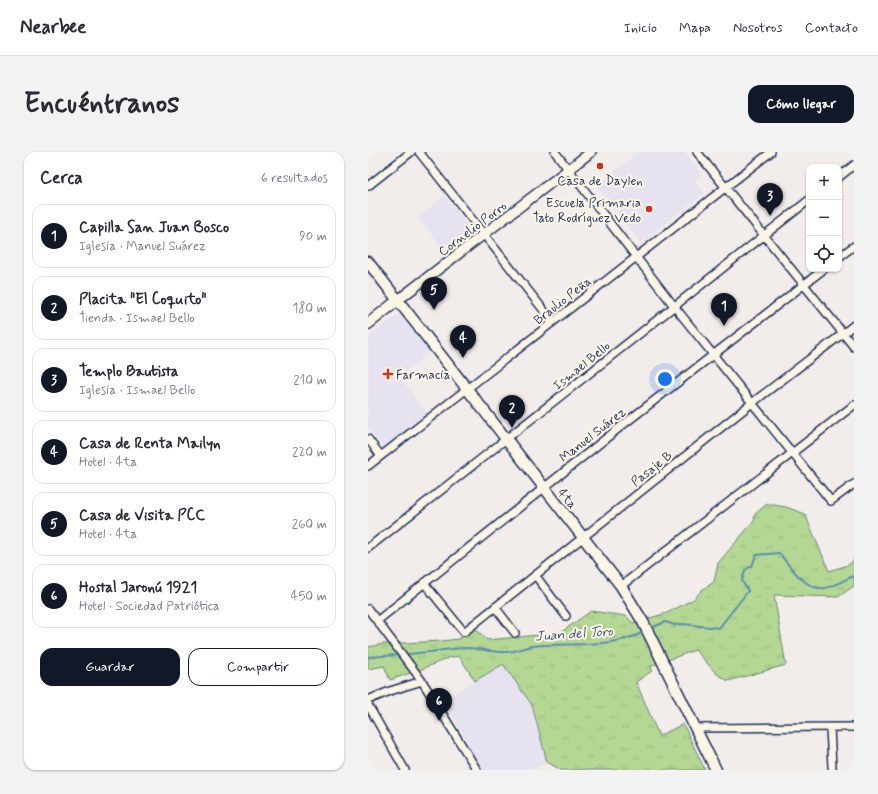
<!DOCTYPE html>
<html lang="es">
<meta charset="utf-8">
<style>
:root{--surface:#fff;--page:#f2f2f3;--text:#2b2b33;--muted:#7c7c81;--line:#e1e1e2;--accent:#111827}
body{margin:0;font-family:Mynerve,sans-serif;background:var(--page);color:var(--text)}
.controls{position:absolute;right:12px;top:12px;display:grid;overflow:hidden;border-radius:8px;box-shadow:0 1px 3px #0004}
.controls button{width:36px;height:36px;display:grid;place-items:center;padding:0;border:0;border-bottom:1px solid var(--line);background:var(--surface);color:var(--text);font:20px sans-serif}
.you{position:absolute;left:297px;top:227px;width:14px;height:14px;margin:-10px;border:3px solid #fff;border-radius:50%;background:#1a73e8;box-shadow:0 0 0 6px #1a73e833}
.badge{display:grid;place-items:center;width:26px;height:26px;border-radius:50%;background:var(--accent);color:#fff;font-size:13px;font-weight:700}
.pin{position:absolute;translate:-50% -33px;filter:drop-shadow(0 1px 2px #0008)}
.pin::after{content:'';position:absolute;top:21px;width:14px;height:12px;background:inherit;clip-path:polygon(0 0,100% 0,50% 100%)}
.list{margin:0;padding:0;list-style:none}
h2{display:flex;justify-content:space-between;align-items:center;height:52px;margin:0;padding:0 16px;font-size:17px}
h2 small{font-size:13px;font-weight:400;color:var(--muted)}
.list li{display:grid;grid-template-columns:26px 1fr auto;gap:12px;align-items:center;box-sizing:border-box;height:64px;margin:0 8px 8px;padding:0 8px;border:1px solid var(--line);border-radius:12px}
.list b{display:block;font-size:15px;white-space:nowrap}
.list p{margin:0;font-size:13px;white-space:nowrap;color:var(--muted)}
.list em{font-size:13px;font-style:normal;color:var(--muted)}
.actions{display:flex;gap:8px;padding:12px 16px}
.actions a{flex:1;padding:9px 0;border:1px solid var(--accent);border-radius:12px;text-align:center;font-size:14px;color:var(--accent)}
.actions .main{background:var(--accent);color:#fff}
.icon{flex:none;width:22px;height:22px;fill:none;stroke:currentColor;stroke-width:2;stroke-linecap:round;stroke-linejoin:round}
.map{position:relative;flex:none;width:486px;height:618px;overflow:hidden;border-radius:12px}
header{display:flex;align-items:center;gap:24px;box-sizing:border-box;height:56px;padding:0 20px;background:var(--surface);border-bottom:1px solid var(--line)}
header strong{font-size:19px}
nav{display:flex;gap:22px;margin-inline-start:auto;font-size:14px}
.intro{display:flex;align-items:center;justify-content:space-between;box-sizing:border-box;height:96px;padding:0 24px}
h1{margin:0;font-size:28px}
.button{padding:10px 18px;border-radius:12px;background:var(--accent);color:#fff;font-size:14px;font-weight:700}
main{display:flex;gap:24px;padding:0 24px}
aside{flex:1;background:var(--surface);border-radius:12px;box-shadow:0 1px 3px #0004}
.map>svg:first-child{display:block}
</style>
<header>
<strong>Nearbee</strong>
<nav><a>Inicio</a><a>Mapa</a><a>Nosotros</a><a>Contacto</a></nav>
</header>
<div class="intro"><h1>Encuéntranos</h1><a class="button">Cómo llegar</a></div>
<main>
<aside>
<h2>Cerca<small>6 resultados</small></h2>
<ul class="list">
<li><span class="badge">1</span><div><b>Capilla San Juan Bosco</b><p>Iglesia · Manuel Suárez</p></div><em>90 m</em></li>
<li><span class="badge">2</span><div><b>Placita &quot;El Coquito&quot;</b><p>Tienda · Ismael Bello</p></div><em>180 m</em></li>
<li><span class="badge">3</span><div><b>Templo Bautista</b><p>Iglesia · Ismael Bello</p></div><em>210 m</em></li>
<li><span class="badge">4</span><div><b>Casa de Renta Mailyn</b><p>Hotel · 4ta</p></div><em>220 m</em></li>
<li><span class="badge">5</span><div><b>Casa de Visita PCC</b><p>Hotel · 4ta</p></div><em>260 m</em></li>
<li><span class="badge">6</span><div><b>Hostal Jaronú 1921</b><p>Hotel · Sociedad Patriótica</p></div><em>450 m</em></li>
</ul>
<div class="actions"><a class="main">Guardar</a><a>Compartir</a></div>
</aside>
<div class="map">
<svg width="486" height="618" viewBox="0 0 486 618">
<defs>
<pattern id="grass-tufts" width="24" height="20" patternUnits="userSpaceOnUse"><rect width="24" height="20" fill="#b4d893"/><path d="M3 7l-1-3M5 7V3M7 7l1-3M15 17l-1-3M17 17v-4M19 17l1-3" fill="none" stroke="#9aba81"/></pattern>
</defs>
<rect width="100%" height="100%" fill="#f2ecea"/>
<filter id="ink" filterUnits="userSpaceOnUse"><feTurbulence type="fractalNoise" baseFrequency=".025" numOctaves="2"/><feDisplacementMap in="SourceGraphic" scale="8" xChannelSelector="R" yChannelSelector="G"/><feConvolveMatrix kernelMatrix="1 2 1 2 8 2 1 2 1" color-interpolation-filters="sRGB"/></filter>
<g filter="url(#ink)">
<path fill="#e6e2f0" d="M 271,0 L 317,0 L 334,22 L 326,29 L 336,41 L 273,91 L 228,34 Z
M 77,44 L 103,78 L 77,99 L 50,65 Z
M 31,162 L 62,200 L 31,224 L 59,261 L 15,295 L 0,275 L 0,186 Z
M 135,512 L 164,553 L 179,610 L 164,618 L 115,618 L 76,548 Z"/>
<path fill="url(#grass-tufts)" stroke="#688478" d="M 399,352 L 418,355 L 437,362 L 461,419 L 480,413 L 486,408 L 486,434 L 470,445 L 406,443 L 418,513 L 360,529 L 349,522 L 327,498 L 283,514 L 284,519 L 268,530 L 291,584 L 315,572 L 337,618 L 193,618 L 179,610 L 164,553 L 135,512 L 107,529 L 91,504 L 80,506 L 54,517 L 22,528 L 16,514 L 0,517 L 0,495 L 15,492 L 74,489 L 90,487 L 108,477 L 119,488 L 192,481 L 223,459 L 258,464 L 265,471 L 299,461 L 326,447 L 334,438 L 346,430 L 350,411 L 386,369 L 387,362 Z"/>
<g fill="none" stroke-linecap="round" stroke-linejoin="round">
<path stroke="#5b8eaf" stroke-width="2" d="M 281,477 L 297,470 L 307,473 L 315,472 L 351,476 L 380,439 L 374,429 L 377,418 L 384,414 L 388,403 L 411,401 C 421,413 439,440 457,436 C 467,434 477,427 486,424
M 37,502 C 58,501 78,497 98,496 C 111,496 125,501 138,500 C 147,500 156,495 164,494 C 201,490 242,497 276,480
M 0,505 L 31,503"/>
<defs>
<path id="minor" d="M 51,0 L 185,170
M 187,0 L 306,154 L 463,349 L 486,332
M 329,0 L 486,195
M 471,25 L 486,13
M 0,34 L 43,0
M 471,105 L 486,94
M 0,287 L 13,304
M 0,314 L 403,0
M 0,396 L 441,48
M 167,423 L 198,464
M 56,431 L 96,480 L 384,251 L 486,173
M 253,434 L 486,253
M 127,455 L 147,481
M 0,457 L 54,529 L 109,618
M 9,469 L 256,272 L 456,117
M 0,548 L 22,539 L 54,529
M 0,553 L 37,618
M 328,576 L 486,575
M 462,576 L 464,615"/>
<path id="tertiary" d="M 30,148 L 223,0"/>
<path id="secondary" d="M 0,110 L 253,434 L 275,470 L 348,618
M 0,172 L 30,148"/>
</defs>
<use href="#minor" stroke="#1b2f5e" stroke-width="10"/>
<use href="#tertiary" stroke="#1b2f5e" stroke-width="12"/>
<use href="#secondary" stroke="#1b2f5e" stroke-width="13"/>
<use href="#minor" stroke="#fcf5e5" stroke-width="7"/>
<use href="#tertiary" stroke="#fcf5e5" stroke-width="9"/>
<use href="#secondary" stroke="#fcf5e5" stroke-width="10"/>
</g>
</g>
<g fill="#c8321e" stroke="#fcf5e5" stroke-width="1.5">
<circle cx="232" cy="14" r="4"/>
<circle cx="281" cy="57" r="4"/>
<path d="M18 216h4v4h4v4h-4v4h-4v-4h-4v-4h4z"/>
</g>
<g text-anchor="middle" stroke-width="4" stroke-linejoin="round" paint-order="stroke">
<g font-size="13" fill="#1b2f5e" stroke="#fcf5e5">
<text x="232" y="33">Casa de Daylen</text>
<text x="273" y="55" text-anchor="end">Escuela Primaria<tspan x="273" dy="15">Tato Rodríguez Vedo</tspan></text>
<text x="28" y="227" text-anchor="start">Farmacia</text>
</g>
<g font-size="13" fill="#1b2f5e" stroke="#fcf5e5">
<text transform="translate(104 76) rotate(-37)" y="5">Cornelio Porro</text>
<text transform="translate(194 148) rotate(-38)" y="5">Braulio Peña</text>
<text transform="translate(213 213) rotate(-39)" y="5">Ismael Bello</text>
<text transform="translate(224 282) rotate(-38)" y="5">Manuel Suárez</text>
<text transform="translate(283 316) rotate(-38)" y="5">Pasaje B</text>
<text transform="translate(200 346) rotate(51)" y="5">4ta</text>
</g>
<g font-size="14" font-style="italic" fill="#365780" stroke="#fcf5e5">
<text transform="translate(206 481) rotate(-4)" y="5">Juan del Toro</text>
</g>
</g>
</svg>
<div class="controls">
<button>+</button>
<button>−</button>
<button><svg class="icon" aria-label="locate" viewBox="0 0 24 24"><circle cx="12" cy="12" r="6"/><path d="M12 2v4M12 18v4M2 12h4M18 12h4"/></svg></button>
</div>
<div class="you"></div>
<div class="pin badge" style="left:356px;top:174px">1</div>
<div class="pin badge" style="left:144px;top:276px">2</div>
<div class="pin badge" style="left:402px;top:64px">3</div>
<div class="pin badge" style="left:95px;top:206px">4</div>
<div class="pin badge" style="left:66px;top:158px">5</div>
<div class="pin badge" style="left:71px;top:569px">6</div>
</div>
</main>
